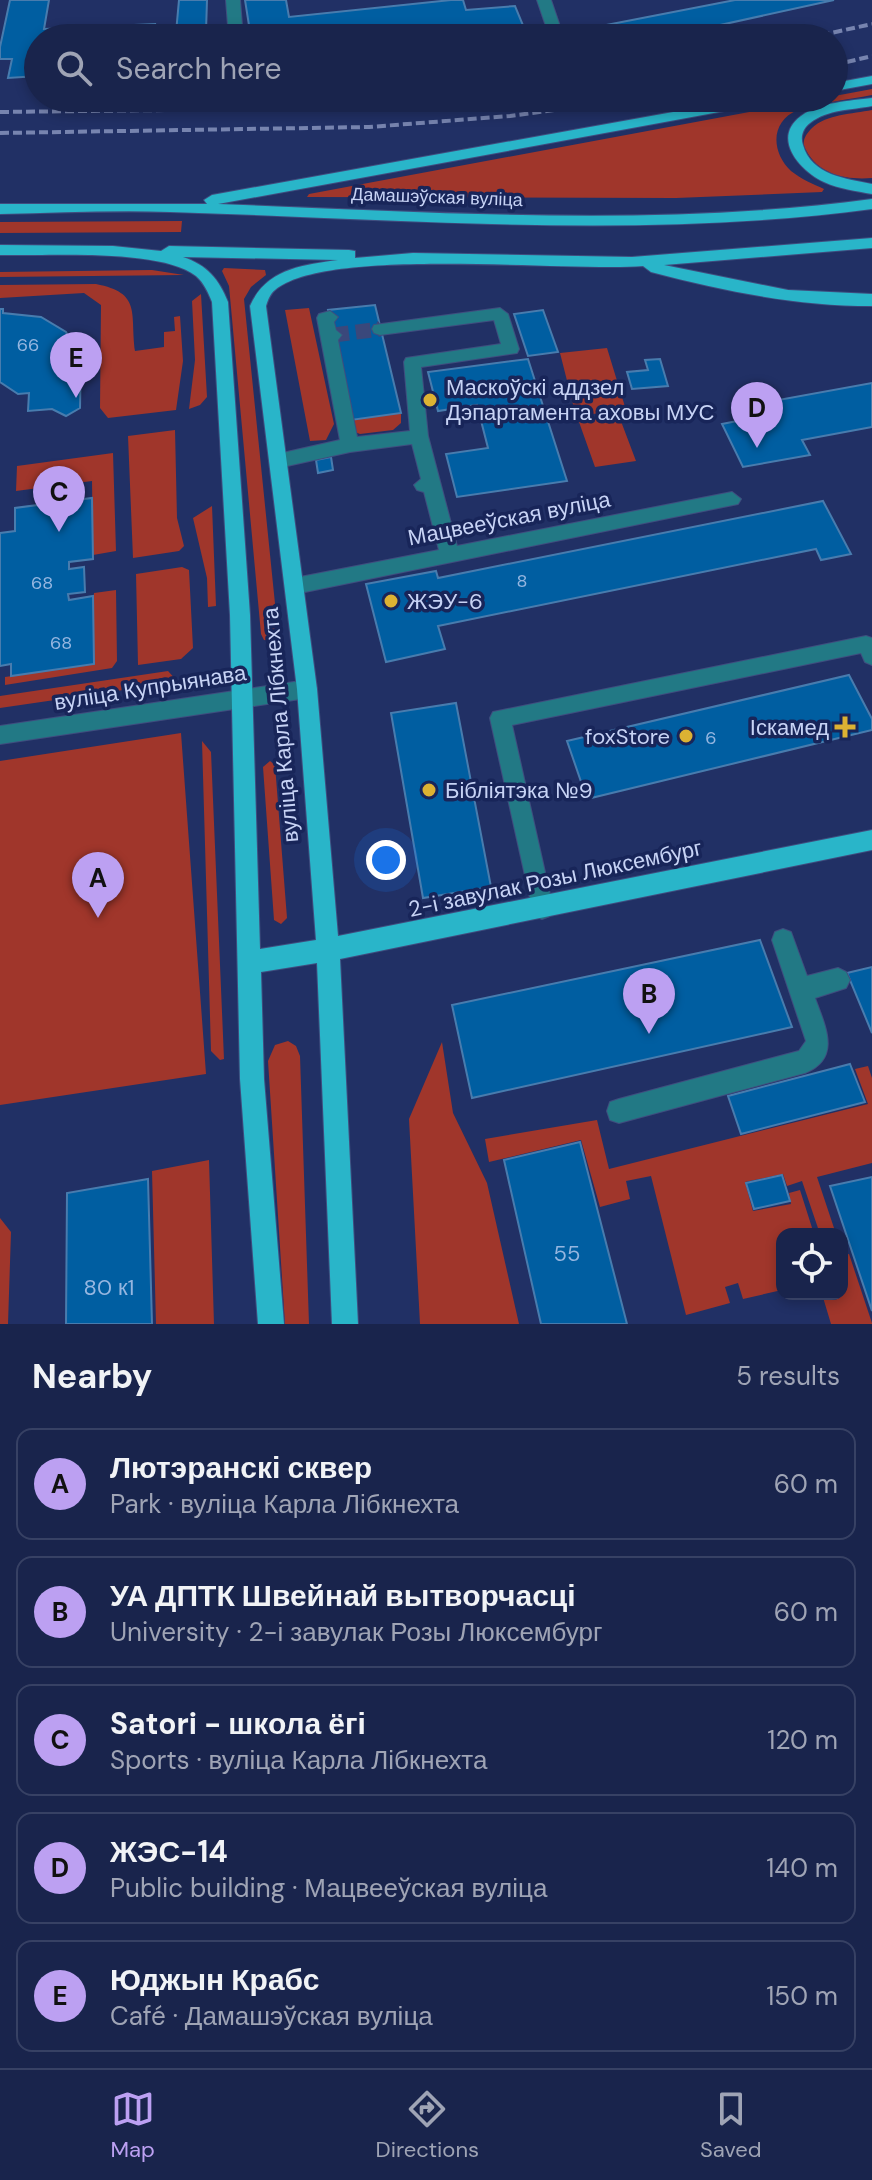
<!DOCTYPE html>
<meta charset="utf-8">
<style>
:root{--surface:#19244c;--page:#263056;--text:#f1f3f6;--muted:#9fa4b5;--line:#374164;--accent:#bca0f2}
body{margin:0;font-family:"DM Sans",sans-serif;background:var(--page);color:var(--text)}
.controls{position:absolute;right:24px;bottom:24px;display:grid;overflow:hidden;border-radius:16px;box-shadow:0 4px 12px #0003}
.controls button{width:72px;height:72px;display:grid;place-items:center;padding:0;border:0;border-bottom:2px solid var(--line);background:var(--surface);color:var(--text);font:40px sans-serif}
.you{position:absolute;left:386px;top:860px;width:28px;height:28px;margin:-20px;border:6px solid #fff;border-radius:50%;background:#1a73e8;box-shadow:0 0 0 12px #1a73e833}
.badge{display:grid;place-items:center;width:52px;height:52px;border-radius:50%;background:var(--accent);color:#111;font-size:26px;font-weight:700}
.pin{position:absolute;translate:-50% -66px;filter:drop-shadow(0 2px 4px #0008)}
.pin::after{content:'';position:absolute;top:42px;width:28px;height:24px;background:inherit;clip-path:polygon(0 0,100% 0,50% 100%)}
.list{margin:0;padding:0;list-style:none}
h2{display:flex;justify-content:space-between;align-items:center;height:104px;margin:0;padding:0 32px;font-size:34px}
h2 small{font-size:26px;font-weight:400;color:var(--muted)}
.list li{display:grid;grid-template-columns:52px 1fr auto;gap:24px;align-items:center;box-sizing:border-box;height:112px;margin:0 16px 16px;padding:0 16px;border:2px solid var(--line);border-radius:16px}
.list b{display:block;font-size:30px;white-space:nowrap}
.list p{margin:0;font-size:26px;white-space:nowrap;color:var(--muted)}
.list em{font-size:26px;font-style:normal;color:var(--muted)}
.icon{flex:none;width:44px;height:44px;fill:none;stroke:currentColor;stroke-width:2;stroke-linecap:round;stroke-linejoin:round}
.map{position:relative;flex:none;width:872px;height:1324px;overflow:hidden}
.search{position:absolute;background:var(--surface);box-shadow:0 4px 12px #0003;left:24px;right:24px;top:24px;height:88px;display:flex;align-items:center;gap:20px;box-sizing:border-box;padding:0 28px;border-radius:44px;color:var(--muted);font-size:30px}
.sheet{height:744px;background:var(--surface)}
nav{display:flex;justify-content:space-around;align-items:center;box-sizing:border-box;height:112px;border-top:2px solid var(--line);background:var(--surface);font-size:22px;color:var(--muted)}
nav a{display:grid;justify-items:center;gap:4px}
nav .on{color:var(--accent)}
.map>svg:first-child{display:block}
</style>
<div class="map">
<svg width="872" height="1324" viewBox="0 0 872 1324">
<rect width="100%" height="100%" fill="#213065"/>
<path fill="#a0362b" d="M 872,89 L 872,95 C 848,100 821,102 798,110 C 770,121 771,152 791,171 C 801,179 813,184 824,189 L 822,192 L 676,198 L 307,197 L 309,194 Z
M 872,110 L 872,178 C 846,180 819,175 806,150 C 801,142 805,135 812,128 C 827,114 852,114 872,110 Z
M 182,221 L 181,232 L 0,233 L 0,222 Z
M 224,268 L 265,270 L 266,275 L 251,287 L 244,299 L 278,633 L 271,641 L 264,640 L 261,634 L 229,286 L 222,271 Z
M 152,270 L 184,275 L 0,277 L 0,272 Z
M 96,284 C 142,293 130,313 135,351 L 164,347 L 164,332 L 175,331 L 174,317 L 180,316 L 183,361 L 176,410 L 108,418 L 100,408 L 101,305 L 84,293 L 0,298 L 0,285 Z
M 201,294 L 207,397 L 200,405 L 189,409 L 195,360 L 192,301 Z
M 309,308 L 334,424 L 326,440 L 310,441 L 285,310 Z
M 607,348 L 626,410 L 576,416 L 560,353 Z
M 401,413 L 401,423 L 393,430 L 360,434 L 355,432 L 351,420 Z
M 619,416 L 636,461 L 595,467 L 579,422 Z
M 175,430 L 177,518 L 184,546 L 179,551 L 133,558 L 128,436 Z
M 113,453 L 116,551 L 93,555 L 92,481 L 16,491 L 17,466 Z
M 212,506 L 216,606 L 208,607 L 207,578 L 193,518 Z
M 182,567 L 189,570 L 193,648 L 181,659 L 138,665 L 136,574 Z
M 116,590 L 117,661 L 112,668 L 5,685 L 5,677 L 94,664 L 94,593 Z
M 168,671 L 178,682 L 0,708 L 0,696 Z
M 181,733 L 206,1074 L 0,1105 L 0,761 Z
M 202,741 L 211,752 L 224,1059 L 220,1060 L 211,1051 Z
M 270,761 L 275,765 L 287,918 L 281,924 L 274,920 L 263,767 Z
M 288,1041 L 296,1046 L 300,1056 L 309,1324 L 285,1324 L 268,1061 L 275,1045 Z
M 442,1042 L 453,1113 L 487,1183 L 519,1324 L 420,1324 L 409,1119 Z
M 868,1066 L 872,1078 L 872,1163 L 817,1177 L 836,1234 L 820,1234 L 802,1181 L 787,1186 L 783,1174 L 745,1182 L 753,1211 L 791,1204 L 789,1193 L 800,1190 L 814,1234 L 782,1234 L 782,1290 L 743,1299 L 738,1283 L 725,1287 L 730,1303 L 686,1315 L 651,1176 L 626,1181 L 630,1199 L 600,1207 L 581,1140 L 489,1162 L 485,1139 L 597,1120 L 609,1169 L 868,1104 L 855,1069 Z
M 209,1160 L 214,1324 L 156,1324 L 152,1171 Z
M 0,1218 L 11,1232 L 8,1324 L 0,1324 Z
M 849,1254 L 872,1323 L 872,1324 L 831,1324 L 822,1294 L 842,1294 L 842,1255 Z"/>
<path fill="#005ea1" stroke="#487cae" stroke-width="2" d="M 10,0 L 49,0 L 44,29 L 155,24 L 153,38 L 38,38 L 38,76 L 8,78 L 12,59 L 0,59 L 0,47 Z
M 179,0 L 207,0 L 206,31 L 176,33 Z
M 245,0 L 286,0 L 289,17 L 451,0 L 463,0 L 466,10 L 515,6 L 527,35 L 251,38 Z
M 735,0 L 834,0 L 661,38 L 562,38 L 560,34 Z
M 375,305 L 401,413 L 351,420 L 328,310 Z
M 0,309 L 3,309 L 3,313 L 41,317 L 66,332 L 73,346 L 74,355 L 81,355 L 80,408 L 66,416 L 52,409 L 28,411 L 29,393 L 18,394 L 0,382 Z
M 543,310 L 558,352 L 528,356 L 514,314 Z
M 528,359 L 567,481 L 457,497 L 446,454 L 488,448 L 477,405 L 438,411 L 428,372 Z
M 660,359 L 668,386 L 632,389 L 627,372 L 648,370 L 645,360 Z
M 872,383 L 872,427 L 802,440 L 810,455 L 743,467 L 722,424 L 747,419 L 740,407 Z
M 331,457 L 333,470 L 318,473 L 316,460 Z
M 92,498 L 93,559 L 69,562 L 69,569 L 84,567 L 85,592 L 68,594 L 69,600 L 93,596 L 94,664 L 11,676 L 11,664 L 0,666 L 0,533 L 15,531 L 15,508 Z
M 823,501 L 851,554 L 821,560 L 816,549 L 438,626 L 445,649 L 386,662 L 366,584 L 436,571 L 438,578 Z
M 849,675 L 872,719 L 872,730 L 587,799 L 567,741 Z
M 456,703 L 491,887 L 423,898 L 391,713 Z
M 760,940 L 792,1027 L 472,1098 L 452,1005 Z
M 872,967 L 872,1033 L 847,973 Z
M 850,1064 L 865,1102 L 741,1134 L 728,1096 Z
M 580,1142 L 598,1212 L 627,1324 L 541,1324 L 504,1160 Z
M 782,1175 L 790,1201 L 754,1209 L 746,1183 Z
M 872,1177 L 872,1311 L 830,1186 Z
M 148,1179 L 152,1324 L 66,1324 L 67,1193 Z"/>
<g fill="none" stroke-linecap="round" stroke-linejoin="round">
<path stroke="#3a487b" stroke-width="15" stroke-dasharray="15 7" stroke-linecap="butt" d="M 334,335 L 380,329"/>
<defs>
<path id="minor" d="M 226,0 L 240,0 L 243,38 L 229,38 Z
M 537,0 L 551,0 L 564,38 L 550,38 Z
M 500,308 L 508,314 L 519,349 L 517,353 L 421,367 L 428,436 L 457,546 L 732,492 L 741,499 L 738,504 L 295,594 L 288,592 L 285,586 L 288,580 L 295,578 L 439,550 L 424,492 L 417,490 L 414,485 L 421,479 L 412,444 L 350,452 L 278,468 L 269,461 L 278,454 L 340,440 L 317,318 L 319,314 L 330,311 L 338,317 L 334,322 L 336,330 L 342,335 L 338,340 L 357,437 L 410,431 L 404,362 L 406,358 L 501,344 L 494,320 L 380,335 L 374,333 L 372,329 L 374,325 Z
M 866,636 L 872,638 L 872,665 L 865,662 L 861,653 L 512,725 L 553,908 L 550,916 L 542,919 L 534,916 L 490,718 L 493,712 Z
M 307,680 L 314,683 L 317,689 L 314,695 L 307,698 L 0,744 L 0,726 Z
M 783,929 L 791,932 L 807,976 L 838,968 L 846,972 L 850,980 L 846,988 L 815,998 C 825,1026 842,1058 805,1073 L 619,1123 L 610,1120 L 607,1111 L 610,1102 L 619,1099 L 799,1051 L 806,1041 L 772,940 L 775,932 Z"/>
<path id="major" d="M 872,76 L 872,84 L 834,91 L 834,83 Z
M 751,98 L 781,98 L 774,102 L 218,204 C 436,212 655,228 872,199 L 872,209 C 639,240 404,219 170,212 C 113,210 56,213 0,214 L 0,204 L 207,204 L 204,200 L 212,195 Z
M 872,98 L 872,106 C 852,110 828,109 810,123 C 803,128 800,137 803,145 C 811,175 847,179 872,184 L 872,194 C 856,191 839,189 824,182 C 800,171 771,138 801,116 C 820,102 849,101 872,98 Z
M 872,238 L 872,248 L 664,265 L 788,290 L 872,294 L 872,306 C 796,306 724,291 651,272 L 643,266 C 567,272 327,246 275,290 C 270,294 268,300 266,306 L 317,689 L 338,936 L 872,830 L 872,850 L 340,959 L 358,1324 L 332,1324 L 317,963 L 261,972 L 264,1079 L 284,1324 L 258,1324 L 240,1079 L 230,615 L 212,302 C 208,292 204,283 196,276 C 161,248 46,256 0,255 L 0,245 L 113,246 L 161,251 L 169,246 L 349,250 L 355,251 L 355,258 L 413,253 L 632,257 ZM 183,257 L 338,260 C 302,265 266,269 250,306 L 297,689 L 316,940 L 260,949 L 250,615 L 228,302 C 219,279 207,265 183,257 Z"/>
</defs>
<use href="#minor" stroke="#3f4d7f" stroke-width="2"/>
<use href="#major" stroke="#3f4d7f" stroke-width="2"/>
<use href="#minor" fill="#227985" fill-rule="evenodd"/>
<use href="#major" fill="#29b5c9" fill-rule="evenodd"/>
<path stroke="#7784af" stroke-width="4" stroke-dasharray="9 4" stroke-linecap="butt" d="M 808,38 L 872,24
M 834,65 L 872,56
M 0,112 L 339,108 L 469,98
M 0,133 L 369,127 L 510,116 L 642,98"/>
</g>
<g fill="#dcb233" stroke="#182559" stroke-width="3">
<circle cx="430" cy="400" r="8"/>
<circle cx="391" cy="601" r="8"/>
<path d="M841 715h8v8h8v8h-8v8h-8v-8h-8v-8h8z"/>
<circle cx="686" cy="736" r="8"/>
<circle cx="429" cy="790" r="8"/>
</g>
<g text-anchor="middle" stroke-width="7" stroke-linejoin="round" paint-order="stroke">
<g font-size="18" fill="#c7d3f5" stroke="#182559">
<text transform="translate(437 197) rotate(2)" y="6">Дамашэўская вуліца</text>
</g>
<g font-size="18" fill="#95b6e0">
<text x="28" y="351">66</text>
<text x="522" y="587">8</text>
<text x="42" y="589">68</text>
<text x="61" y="649">68</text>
<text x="711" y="744">6</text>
</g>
<g font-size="22" fill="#c7d3f5" stroke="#182559" text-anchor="start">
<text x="446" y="395">Маскоўскі аддзел<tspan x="446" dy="25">Дэпартамента аховы МУС</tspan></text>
<text x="407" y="609">ЖЭУ-6</text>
<text x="829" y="735" text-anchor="end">Іскамед</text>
<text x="670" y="744" text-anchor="end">foxStore</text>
<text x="445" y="798">Бібліятэка №9</text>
</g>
<g font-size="22" fill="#c7d3f5" stroke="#182559">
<text transform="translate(509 518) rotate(-11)" y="8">Мацвееўская вуліца</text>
<text transform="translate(150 687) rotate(-9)" y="8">вуліца Купрыянава</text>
<text transform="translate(280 725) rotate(-95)" y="8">вуліца Карла Лібкнехта</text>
<text transform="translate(555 878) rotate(-12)" y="8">2-і завулак Розы Люксембург</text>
</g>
<g font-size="22" fill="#95b6e0">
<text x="567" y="1261">55</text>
<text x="109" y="1295">80 к1</text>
</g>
</g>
</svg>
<div class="controls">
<button><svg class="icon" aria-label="locate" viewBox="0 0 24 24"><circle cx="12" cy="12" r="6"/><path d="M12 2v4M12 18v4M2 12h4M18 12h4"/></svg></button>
</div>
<div class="you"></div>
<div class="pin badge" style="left:98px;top:918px">A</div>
<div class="pin badge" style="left:649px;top:1034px">B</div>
<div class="pin badge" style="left:59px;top:532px">C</div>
<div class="pin badge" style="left:757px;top:448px">D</div>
<div class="pin badge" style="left:76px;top:398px">E</div>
<div class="search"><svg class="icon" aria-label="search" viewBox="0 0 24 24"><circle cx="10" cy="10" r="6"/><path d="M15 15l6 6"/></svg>Search here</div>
</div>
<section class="sheet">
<h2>Nearby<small>5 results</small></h2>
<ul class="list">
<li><span class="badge">A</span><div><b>Лютэранскі сквер</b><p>Park · вуліца Карла Лібкнехта</p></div><em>60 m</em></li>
<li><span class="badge">B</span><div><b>УА ДПТК Швейнай вытворчасці</b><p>University · 2-і завулак Розы Люксембург</p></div><em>60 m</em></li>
<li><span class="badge">C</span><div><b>Satori - школа ёгі</b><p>Sports · вуліца Карла Лібкнехта</p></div><em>120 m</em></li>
<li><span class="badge">D</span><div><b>ЖЭС-14</b><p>Public building · Мацвееўская вуліца</p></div><em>140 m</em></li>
<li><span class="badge">E</span><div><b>Юджын Крабс</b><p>Café · Дамашэўская вуліца</p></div><em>150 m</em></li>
</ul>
</section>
<nav>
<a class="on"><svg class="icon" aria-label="map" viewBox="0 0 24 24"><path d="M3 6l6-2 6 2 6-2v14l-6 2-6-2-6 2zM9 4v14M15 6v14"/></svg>Map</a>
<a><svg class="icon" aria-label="directions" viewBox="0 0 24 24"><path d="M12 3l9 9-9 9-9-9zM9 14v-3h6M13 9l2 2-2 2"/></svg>Directions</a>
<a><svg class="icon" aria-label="saved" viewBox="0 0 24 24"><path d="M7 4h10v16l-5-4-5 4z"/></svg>Saved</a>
</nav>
